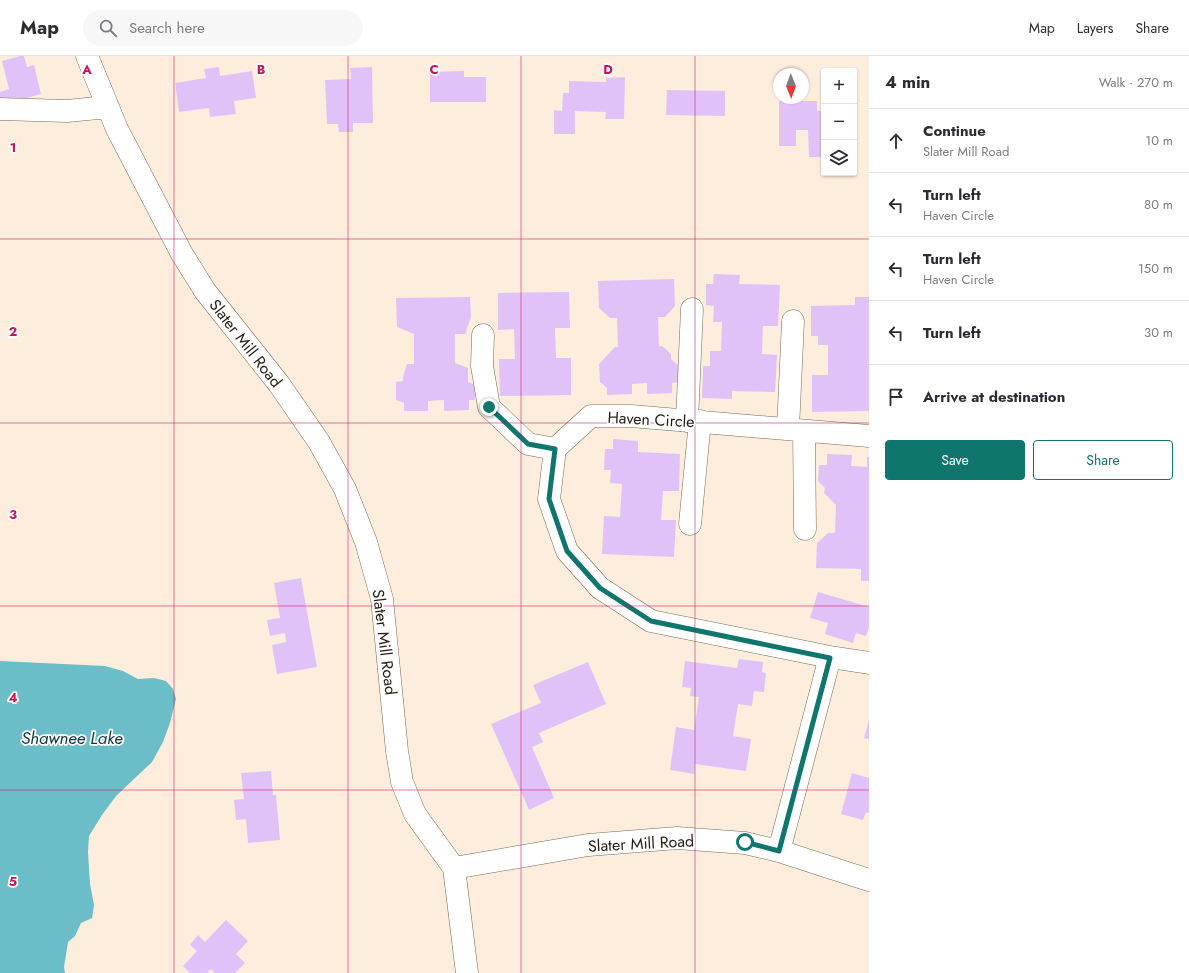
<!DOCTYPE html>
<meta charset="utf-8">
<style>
:root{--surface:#fff;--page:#f7f7f7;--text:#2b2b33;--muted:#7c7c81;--line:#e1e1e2;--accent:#0f766e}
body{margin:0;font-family:Jost,sans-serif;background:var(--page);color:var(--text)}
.controls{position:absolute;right:12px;top:12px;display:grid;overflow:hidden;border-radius:4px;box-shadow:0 1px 3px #0004}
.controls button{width:36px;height:36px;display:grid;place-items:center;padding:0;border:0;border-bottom:1px solid var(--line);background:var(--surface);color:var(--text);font:20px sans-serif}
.compass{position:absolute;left:773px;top:12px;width:36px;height:36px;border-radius:50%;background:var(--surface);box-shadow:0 1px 3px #0004;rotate:179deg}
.stop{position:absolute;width:12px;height:12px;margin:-9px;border:3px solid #0f766e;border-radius:50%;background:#fff}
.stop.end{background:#0f766e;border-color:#fff;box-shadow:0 1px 4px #0008}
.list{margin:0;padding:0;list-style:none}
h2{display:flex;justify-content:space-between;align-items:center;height:52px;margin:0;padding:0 16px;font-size:17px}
h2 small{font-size:13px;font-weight:400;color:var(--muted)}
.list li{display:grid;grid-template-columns:26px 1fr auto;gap:12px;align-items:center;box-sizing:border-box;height:64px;padding:0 16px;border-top:1px solid var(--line)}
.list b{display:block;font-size:15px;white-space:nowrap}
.list p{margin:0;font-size:13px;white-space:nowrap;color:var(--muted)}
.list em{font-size:13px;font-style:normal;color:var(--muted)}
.actions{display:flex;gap:8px;padding:12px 16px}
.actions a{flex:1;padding:9px 0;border:1px solid var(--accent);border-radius:4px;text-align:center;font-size:14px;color:var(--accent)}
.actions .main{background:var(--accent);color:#fff}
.icon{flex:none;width:22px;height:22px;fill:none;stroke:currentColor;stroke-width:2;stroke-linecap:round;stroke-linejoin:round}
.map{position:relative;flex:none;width:869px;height:917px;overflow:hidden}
header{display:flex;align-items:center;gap:24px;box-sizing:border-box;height:56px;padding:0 20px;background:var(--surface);border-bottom:1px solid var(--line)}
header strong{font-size:19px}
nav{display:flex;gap:22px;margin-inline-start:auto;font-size:14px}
.search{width:280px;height:36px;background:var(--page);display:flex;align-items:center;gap:10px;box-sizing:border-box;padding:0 14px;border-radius:22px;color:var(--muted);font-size:15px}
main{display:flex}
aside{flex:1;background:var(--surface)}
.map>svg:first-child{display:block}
</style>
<header>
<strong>Map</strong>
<div class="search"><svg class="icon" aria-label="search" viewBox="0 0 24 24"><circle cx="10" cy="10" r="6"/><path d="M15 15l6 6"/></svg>Search here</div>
<nav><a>Map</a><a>Layers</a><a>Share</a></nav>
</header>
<main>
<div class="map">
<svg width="869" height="917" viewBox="0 0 869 917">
<rect width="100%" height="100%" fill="#fceddd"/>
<path fill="#6bbec7" d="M 0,605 L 105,610 L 123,615 L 138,623 L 154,622 L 166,625 L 173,633 L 176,643 L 170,667 L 163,686 L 152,706 L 116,740 L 102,759 L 89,780 L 88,796 L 90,828 L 94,849 L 92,862 L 81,867 L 75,880 L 68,886 L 64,911 L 65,917 L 0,917 Z"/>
<path fill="#e1c2f8" d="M 20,0 L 24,0 L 27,11 L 34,9 L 41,38 L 0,49 L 0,36 L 9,33 L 2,5 Z
M 219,11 L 220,20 L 252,15 L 256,42 L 234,45 L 236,58 L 210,61 L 209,52 L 179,56 L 175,27 L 206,22 L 204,13 Z
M 372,11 L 373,67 L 353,67 L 353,76 L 339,76 L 338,68 L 327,68 L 325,24 L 351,23 L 350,12 Z
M 464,15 L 464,21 L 486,21 L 486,46 L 430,46 L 430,16 Z
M 625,21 L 624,63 L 605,63 L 606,56 L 575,55 L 575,78 L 554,78 L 554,54 L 562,55 L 563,37 L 569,37 L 569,25 L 606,26 L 606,22 Z
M 667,34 L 725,35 L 725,60 L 666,59 Z
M 779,45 L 817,45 L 817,55 L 823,55 L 824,101 L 809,101 L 808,74 L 796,74 L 796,90 L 779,90 Z
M 714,218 L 740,219 L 739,228 L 780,229 L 778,270 L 763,270 L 762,298 L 777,299 L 775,336 L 732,335 L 732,343 L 702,342 L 703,310 L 710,310 L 710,295 L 721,295 L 722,266 L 713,266 L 714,250 L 706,249 L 706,228 L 713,228 Z
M 674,223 L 675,250 L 665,261 L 658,261 L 659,290 L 662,290 L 671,298 L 671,303 L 678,309 L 679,326 L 672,327 L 672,337 L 647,338 L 647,327 L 632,328 L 632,338 L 607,339 L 607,332 L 600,326 L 599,308 L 615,291 L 618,291 L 617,262 L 610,262 L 599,252 L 598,225 Z
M 569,236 L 570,272 L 555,272 L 556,302 L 571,302 L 571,339 L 500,340 L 499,303 L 515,303 L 514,273 L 498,274 L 498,237 Z
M 470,241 L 471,261 L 465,278 L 455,278 L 455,307 L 468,312 L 468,326 L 475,329 L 475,344 L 469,344 L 469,354 L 444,355 L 444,344 L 428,345 L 428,355 L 404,355 L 404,347 L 396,344 L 396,326 L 403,325 L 403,321 L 407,308 L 414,308 L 414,278 L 397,271 L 396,242 Z
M 855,241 L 869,241 L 869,355 L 812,356 L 812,319 L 828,319 L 828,289 L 818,289 L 818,280 L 811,280 L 811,250 L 855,249 Z
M 613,383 L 638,385 L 638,396 L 680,398 L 679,435 L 663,435 L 661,464 L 676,464 L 674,501 L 602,498 L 604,460 L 620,461 L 622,428 L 610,427 L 611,414 L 604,414 L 605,393 L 613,393 Z
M 827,398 L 852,399 L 851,410 L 867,411 L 867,401 L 869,401 L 869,525 L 861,525 L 861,513 L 816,512 L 817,487 L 828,477 L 835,477 L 836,449 L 824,437 L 825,432 L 818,425 L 819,409 L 827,409 Z
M 301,522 L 317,611 L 277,618 L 272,589 L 286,586 L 285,577 L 270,580 L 267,564 L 280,562 L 274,527 Z
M 818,536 L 869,551 L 869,571 L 866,580 L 856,577 L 853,587 L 825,578 L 828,567 L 810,562 Z
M 739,603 L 763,606 L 762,616 L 766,617 L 764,636 L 754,635 L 752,650 L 738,648 L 733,680 L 751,683 L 746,715 L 695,708 L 694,718 L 670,714 L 676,671 L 694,674 L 699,641 L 690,640 L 691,632 L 682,631 L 685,605 L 737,612 Z
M 588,606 L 606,648 L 539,677 L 543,686 L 532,691 L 554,742 L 529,754 L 491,668 L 541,647 L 533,629 Z
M 869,664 L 869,683 L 864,682 Z
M 271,715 L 273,739 L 276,739 L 280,784 L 248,787 L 246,763 L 236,764 L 234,744 L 244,743 L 241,717 Z
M 852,717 L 869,722 L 869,757 L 866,756 L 863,764 L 841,758 Z
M 226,864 L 248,885 L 236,898 L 245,907 L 235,917 L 215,917 L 211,913 L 207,917 L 190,917 L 183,910 L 197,895 L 190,889 L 198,879 L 205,886 Z"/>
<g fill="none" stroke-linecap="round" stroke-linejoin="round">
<defs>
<path id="minor" d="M 87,0 L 117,73 L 182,198 L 205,235 L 279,328 L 319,386 L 345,433 L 366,486 L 382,543 L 397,695 L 402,726 L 415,758 L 454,812 L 467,917
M 0,53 L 67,55 L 108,51
M 483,279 L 482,310 L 489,351 L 528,388 L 555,393
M 687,365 L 692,253
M 788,373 L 793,265
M 804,375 L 805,473
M 869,380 L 631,360 L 591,360 L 555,393 L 549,443 L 567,495 L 600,532 L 651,565 L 830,601 L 869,607
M 690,468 L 700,365
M 779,795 L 830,601
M 454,812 L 588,789 L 677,782 L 745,787 L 779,795 L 869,824"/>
</defs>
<use href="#minor" stroke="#7d684f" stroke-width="23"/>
<use href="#minor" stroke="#fff" stroke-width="22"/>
</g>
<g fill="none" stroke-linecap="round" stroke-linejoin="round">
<path stroke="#0f766e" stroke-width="5" d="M 489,351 L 528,388 L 555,393 L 549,443 L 567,495 L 600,532 L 651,565 L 830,602 L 779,795 L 745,786"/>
</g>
<path fill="none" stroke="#c2185b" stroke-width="1" stroke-opacity="0.55" d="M 174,0 L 174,917M 348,0 L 348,917M 521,0 L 521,917M 695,0 L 695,917M 0,183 L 869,183M 0,367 L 869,367M 0,550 L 869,550M 0,734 L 869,734"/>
<g text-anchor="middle" stroke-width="3.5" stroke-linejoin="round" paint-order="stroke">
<g font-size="16" fill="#241b11" stroke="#fdfdfd">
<text transform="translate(246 287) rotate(52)" y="6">Slater Mill Road</text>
<text transform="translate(651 363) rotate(3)" y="6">Haven Circle</text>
<text transform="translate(385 586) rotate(83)" y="6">Slater Mill Road</text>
<text transform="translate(641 787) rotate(-3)" y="6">Slater Mill Road</text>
</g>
<g font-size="17" font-style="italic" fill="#11393d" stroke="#fdfdfd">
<text x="72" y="688">Shawnee Lake</text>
</g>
</g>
<g font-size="13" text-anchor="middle" font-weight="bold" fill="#c2185b" stroke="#fdfdfd" stroke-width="3.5" stroke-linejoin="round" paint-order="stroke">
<text x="87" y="18">A</text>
<text x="261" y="18">B</text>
<text x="434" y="18">C</text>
<text x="608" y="18">D</text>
<text x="13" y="96">1</text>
<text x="13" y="280">2</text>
<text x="13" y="463">3</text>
<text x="13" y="646">4</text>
<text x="13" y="830">5</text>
</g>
</svg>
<div class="controls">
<button>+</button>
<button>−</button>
<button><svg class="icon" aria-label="layers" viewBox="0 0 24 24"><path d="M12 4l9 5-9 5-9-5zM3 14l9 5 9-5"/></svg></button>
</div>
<svg class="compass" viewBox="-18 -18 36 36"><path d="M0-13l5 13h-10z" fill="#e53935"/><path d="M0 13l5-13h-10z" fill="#7c7c81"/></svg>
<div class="stop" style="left:745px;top:786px"></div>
<div class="stop end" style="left:489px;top:351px"></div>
</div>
<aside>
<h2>4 min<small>Walk · 270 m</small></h2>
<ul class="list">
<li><svg class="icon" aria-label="ahead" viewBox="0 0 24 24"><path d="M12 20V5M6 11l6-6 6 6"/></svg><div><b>Continue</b><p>Slater Mill Road</p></div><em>10 m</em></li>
<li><svg class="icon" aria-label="left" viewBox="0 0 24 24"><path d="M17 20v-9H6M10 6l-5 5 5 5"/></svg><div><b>Turn left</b><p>Haven Circle</p></div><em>80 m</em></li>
<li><svg class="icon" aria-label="left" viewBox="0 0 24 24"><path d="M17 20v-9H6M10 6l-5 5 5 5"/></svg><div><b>Turn left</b><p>Haven Circle</p></div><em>150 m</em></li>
<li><svg class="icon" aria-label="left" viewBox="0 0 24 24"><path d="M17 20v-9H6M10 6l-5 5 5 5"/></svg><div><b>Turn left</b></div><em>30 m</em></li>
<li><svg class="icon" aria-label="arrive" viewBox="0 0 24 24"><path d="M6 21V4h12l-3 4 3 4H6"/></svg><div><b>Arrive at destination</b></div></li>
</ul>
<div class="actions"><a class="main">Save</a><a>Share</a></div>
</aside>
</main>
